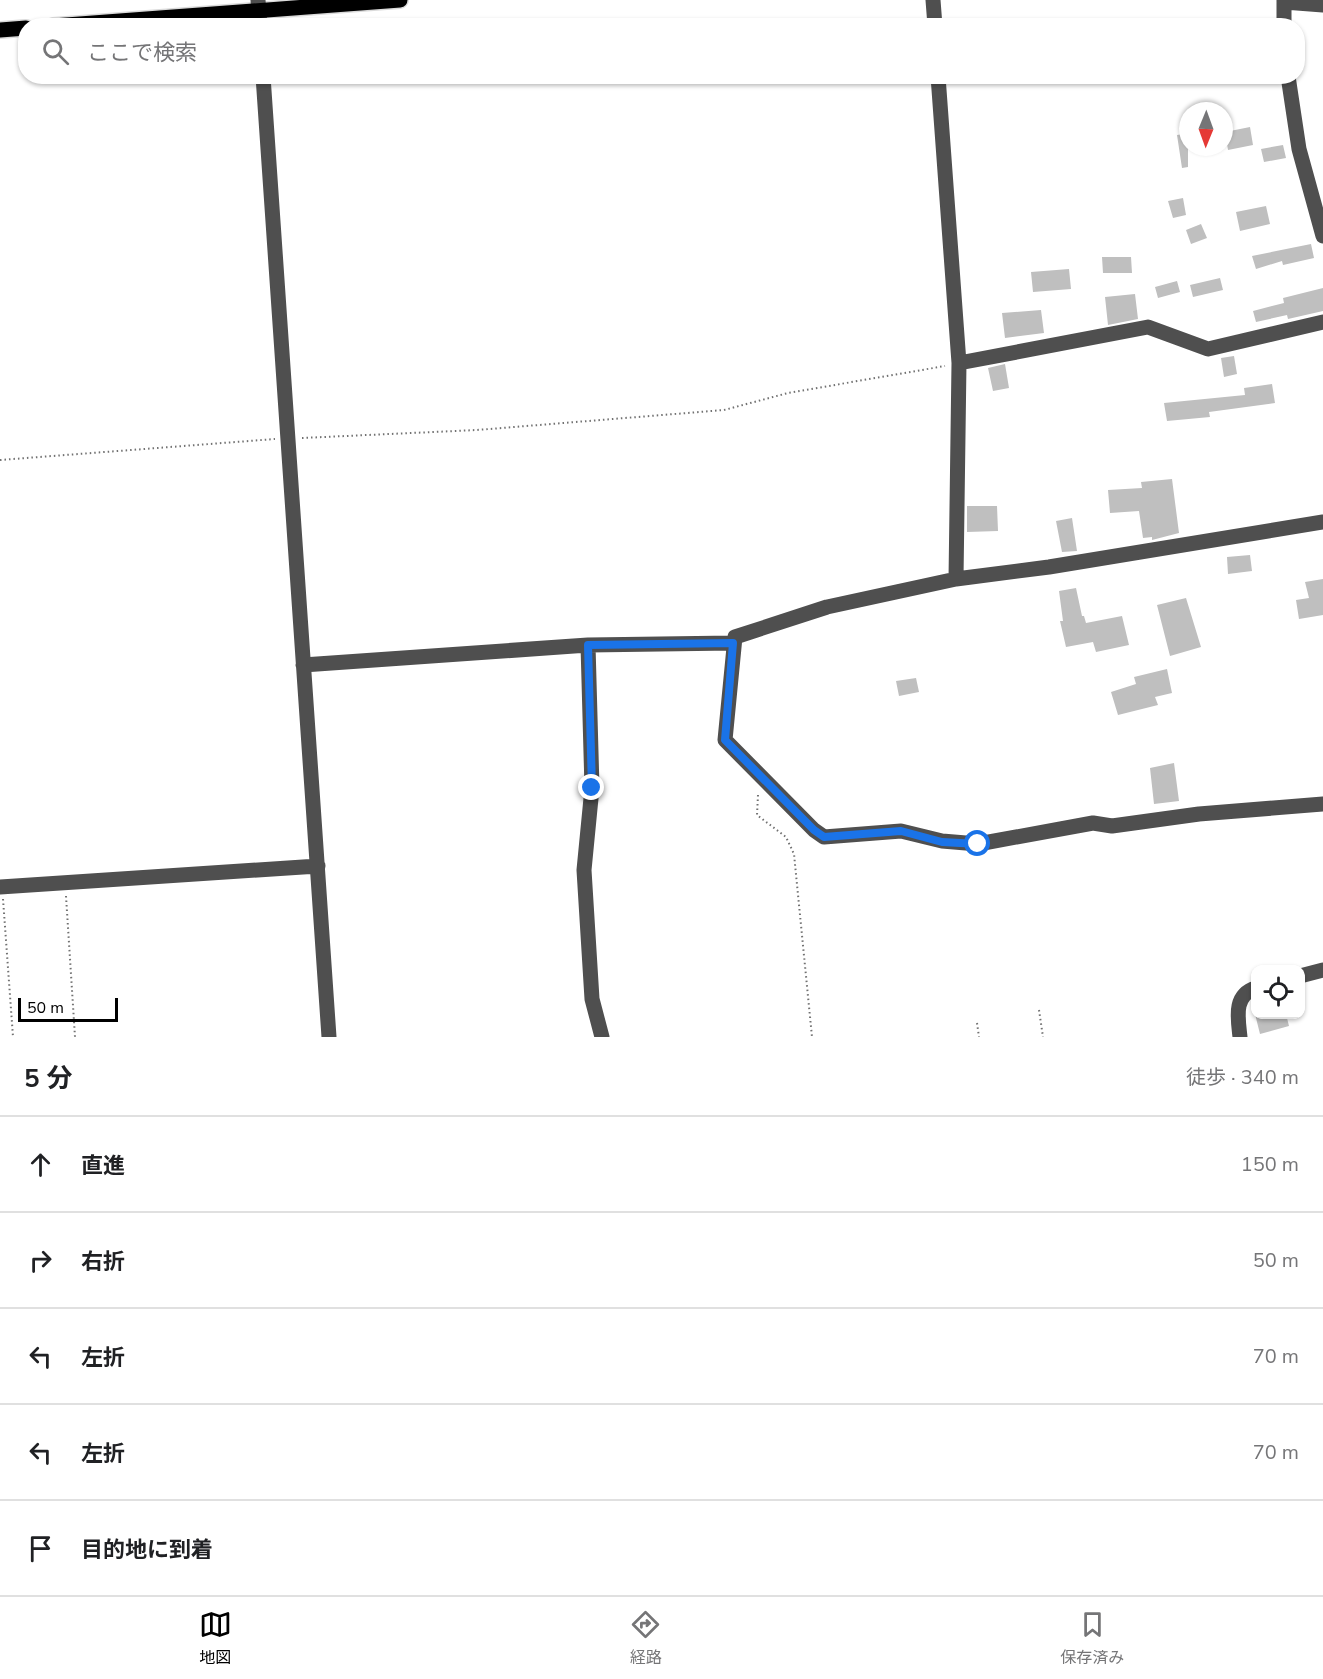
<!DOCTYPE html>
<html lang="ja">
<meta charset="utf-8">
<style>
:root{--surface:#fff;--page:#f6f6f6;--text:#202124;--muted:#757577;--line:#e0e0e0;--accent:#000}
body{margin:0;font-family:"Nunito Sans","Noto Sans JP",sans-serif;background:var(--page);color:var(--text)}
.controls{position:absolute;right:18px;bottom:18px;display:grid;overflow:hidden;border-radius:12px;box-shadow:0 2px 4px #0004}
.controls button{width:54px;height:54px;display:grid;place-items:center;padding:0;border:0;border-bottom:2px solid var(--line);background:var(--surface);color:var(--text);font:30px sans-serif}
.compass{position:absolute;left:1179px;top:102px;width:54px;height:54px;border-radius:50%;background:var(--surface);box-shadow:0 2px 4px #0004;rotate:181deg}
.scale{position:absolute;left:18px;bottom:15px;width:100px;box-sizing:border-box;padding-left:6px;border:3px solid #000;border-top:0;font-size:16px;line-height:21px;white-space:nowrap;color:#000;-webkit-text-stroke:4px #fff;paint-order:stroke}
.stop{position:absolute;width:18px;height:18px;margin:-14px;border:4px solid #1a73e8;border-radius:50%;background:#fff}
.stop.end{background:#1a73e8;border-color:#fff;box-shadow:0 2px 6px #0008}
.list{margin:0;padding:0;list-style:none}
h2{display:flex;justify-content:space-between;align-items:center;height:78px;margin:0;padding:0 24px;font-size:26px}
h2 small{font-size:20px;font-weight:400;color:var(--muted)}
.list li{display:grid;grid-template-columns:39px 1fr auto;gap:18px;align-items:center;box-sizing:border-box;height:96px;padding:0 24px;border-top:2px solid var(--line)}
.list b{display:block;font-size:22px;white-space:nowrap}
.list em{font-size:20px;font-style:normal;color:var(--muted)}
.icon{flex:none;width:33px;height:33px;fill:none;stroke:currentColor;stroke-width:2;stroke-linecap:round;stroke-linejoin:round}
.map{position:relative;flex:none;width:1323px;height:1037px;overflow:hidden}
.search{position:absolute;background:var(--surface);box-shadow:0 2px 4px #0004;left:18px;right:18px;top:18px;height:66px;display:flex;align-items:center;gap:15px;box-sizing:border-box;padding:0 21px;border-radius:24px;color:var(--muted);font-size:22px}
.sheet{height:558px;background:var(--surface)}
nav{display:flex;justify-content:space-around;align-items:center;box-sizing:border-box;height:84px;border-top:2px solid var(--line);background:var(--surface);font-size:16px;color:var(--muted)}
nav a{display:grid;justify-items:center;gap:3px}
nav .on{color:var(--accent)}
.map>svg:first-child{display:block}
</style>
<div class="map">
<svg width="1323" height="1037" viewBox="0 0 1323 1037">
<rect width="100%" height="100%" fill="#fff"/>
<path fill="#bfbfbf" d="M 1250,127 L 1253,145 L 1228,150 L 1225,132 Z
M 1188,133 L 1188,167 L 1182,168 L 1177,135 Z
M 1283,145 L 1286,158 L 1264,162 L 1261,149 Z
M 1183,198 L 1186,215 L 1173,218 L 1168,201 Z
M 1266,206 L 1270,224 L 1240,231 L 1236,212 Z
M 1201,224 L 1207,238 L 1191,244 L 1186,230 Z
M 1311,244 L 1314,258 L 1283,265 L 1282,261 L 1256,269 L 1252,256 Z
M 1102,257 L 1131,257 L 1132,273 L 1103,273 Z
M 1069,269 L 1071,289 L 1033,292 L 1031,272 Z
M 1220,278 L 1223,290 L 1193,297 L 1190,285 Z
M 1177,281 L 1180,292 L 1158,298 L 1155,287 Z
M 1323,288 L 1323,311 L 1288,319 L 1287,315 L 1256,322 L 1253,311 L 1284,303 L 1283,298 Z
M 1135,294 L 1138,319 L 1108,325 L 1105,297 Z
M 1041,310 L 1044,333 L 1005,338 L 1002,313 Z
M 1234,356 L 1237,374 L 1224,377 L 1221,358 Z
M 1005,364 L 1009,388 L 993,391 L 988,368 Z
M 1272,384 L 1275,403 L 1209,412 L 1210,417 L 1167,421 L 1164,403 L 1245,395 L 1244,388 Z
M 1172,479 L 1179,533 L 1152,540 L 1152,537 L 1143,538 L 1139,511 L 1110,513 L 1108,490 L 1142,488 L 1141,482 Z
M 967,506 L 997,506 L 998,531 L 967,532 Z
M 1072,518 L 1077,551 L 1062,552 L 1056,521 Z
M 1250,555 L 1252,571 L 1228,574 L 1227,557 Z
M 1323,579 L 1323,615 L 1299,619 L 1296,600 L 1309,598 L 1305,582 Z
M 1076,588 L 1082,616 L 1084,616 L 1086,623 L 1122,616 L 1129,645 L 1096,652 L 1093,642 L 1066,647 L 1060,621 L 1063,621 L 1059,591 Z
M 1186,598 L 1201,647 L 1170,656 L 1157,605 Z
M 1167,669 L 1172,693 L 1155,697 L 1158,705 L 1118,715 L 1111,692 L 1136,684 L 1134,677 Z
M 916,678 L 919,692 L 899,696 L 896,681 Z
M 1174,763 L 1179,801 L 1154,804 L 1150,768 Z
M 1255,1014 L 1286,1014 L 1289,1026 L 1260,1034 Z"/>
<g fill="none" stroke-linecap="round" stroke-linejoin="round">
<defs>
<path id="major" d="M 53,26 L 400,0
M 0,30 L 26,28"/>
</defs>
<use href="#major" stroke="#dbdbdb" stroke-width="18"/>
<path stroke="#717171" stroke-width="2" stroke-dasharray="1.5 3" stroke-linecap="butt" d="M 302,438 L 477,430 L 724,410 L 788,393 L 945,366
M 0,460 L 275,439
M 758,795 L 757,815 L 786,837 L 794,854 L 812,1037
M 66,896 L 75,1037
M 3,899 L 13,1037
M 1039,1010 L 1043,1037
M 977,1023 L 979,1037"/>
<path stroke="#4f4f4f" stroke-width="15" d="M 258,0 L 260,26
M 933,0 L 935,26
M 1284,0 L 1284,26
M 1284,2 L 1323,5
M 263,76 L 329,1037
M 938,76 L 959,363 L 956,579
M 1288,76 L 1299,149 L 1323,236
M 959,363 L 1148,327 L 1208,349 L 1323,322
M 1323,522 L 1049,567 L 956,579 L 827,607 L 735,637 L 725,740 L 814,830 L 824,837 L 901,831 L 942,841 L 978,844 L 1093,823 L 1112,826 L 1199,814 L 1323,804
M 588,645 L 592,788 L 584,870 L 592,999 L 602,1037
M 303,665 L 588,645 L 733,643
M 0,887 L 318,866
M 1300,976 L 1323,970
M 1240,1037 C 1238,1018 1233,995 1256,988"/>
<use href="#major" stroke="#000" stroke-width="15"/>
</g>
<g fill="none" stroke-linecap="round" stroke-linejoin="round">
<path stroke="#1a73e8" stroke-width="8" d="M 592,788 L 588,645 L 733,643 L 725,740 L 814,830 L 824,837 L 901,831 L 942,842 L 978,844"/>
</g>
</svg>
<div class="controls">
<button><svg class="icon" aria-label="locate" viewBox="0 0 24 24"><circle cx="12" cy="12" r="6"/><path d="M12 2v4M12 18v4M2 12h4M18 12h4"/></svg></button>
</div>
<svg class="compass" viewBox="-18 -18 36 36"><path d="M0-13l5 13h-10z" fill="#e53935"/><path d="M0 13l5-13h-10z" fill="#757577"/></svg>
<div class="scale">50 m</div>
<div class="stop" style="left:978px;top:844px"></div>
<div class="stop end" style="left:592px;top:788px"></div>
<div class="search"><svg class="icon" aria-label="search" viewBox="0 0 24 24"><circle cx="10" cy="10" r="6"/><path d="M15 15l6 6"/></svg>ここで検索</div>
</div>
<section class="sheet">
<h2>5 分<small>徒歩 · 340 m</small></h2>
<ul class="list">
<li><svg class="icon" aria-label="ahead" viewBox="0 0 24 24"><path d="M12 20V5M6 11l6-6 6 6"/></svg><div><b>直進</b></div><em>150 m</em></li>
<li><svg class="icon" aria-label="right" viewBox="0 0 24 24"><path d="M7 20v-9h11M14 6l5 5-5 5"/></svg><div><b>右折</b></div><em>50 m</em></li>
<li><svg class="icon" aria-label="left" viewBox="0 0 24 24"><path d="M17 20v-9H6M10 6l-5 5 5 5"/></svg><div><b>左折</b></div><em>70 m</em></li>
<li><svg class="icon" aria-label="left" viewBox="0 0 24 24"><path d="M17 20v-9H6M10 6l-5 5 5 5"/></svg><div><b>左折</b></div><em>70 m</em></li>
<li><svg class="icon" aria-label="arrive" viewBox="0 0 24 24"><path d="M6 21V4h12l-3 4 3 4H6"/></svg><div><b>目的地に到着</b></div></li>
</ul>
</section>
<nav>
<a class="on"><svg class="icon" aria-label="map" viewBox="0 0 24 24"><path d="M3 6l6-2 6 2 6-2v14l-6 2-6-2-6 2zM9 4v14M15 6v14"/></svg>地図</a>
<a><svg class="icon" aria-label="directions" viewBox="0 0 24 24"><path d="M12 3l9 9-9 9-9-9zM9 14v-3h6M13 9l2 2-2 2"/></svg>経路</a>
<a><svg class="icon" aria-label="saved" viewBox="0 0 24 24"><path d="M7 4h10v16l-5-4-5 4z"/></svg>保存済み</a>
</nav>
